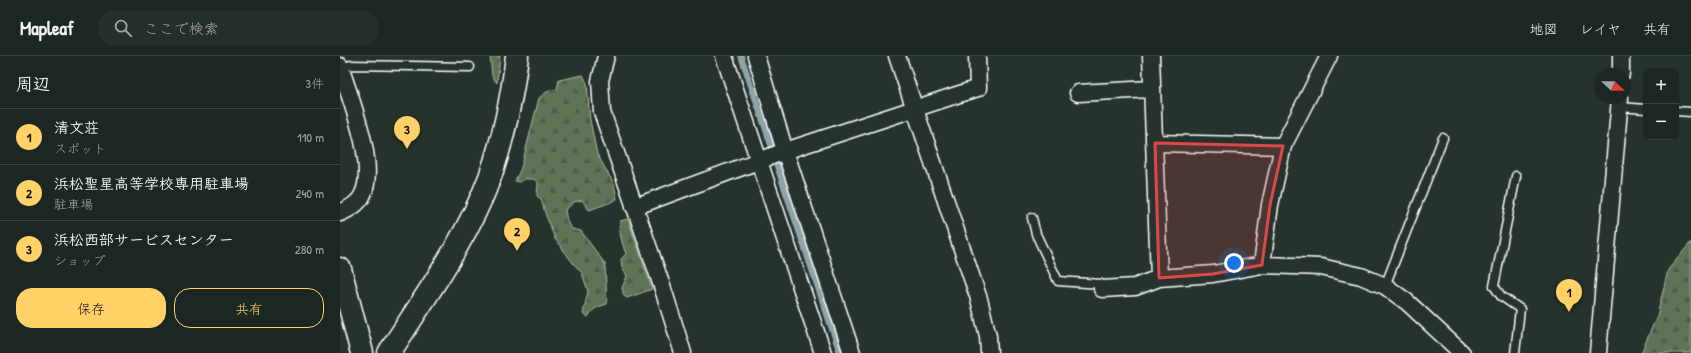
<!DOCTYPE html>
<html lang="ja">
<meta charset="utf-8">
<style>
:root{--surface:#1c2622;--page:#252e2a;--text:#f1f3f6;--muted:#a0a5a5;--line:#3a4340;--accent:#ffd166}
body{margin:0;font-family:"Patrick Hand","Klee One",sans-serif;background:var(--page);color:var(--text)}
.controls{position:absolute;right:12px;top:12px;display:grid;overflow:hidden;border-radius:8px;box-shadow:0 1px 3px #0004}
.controls button{width:36px;height:36px;display:grid;place-items:center;padding:0;border:0;border-bottom:1px solid var(--line);background:var(--surface);color:var(--text);font:20px sans-serif}
.compass{position:absolute;left:1255px;top:12px;width:36px;height:36px;border-radius:50%;background:var(--surface);box-shadow:0 1px 3px #0004;rotate:112deg}
.you{position:absolute;left:894px;top:207px;width:14px;height:14px;margin:-10px;border:3px solid #fff;border-radius:50%;background:#1a73e8;box-shadow:0 0 0 6px #1a73e833}
.badge{display:grid;place-items:center;width:26px;height:26px;border-radius:50%;background:var(--accent);color:#111;font-size:13px;font-weight:700}
.pin{position:absolute;translate:-50% -33px;filter:drop-shadow(0 1px 2px #0008)}
.pin::after{content:'';position:absolute;top:21px;width:14px;height:12px;background:inherit;clip-path:polygon(0 0,100% 0,50% 100%)}
.list{margin:0;padding:0;list-style:none}
h2{display:flex;justify-content:space-between;align-items:center;height:52px;margin:0;padding:0 16px;font-size:17px}
h2 small{font-size:13px;font-weight:400;color:var(--muted)}
.list li{display:grid;grid-template-columns:26px 1fr auto;gap:12px;align-items:center;box-sizing:border-box;height:56px;padding:0 16px;border-top:1px solid var(--line)}
.list b{display:block;font-size:15px;white-space:nowrap}
.list p{margin:0;font-size:13px;white-space:nowrap;color:var(--muted)}
.list em{font-size:13px;font-style:normal;color:var(--muted)}
.actions{display:flex;gap:8px;padding:12px 16px}
.actions a{flex:1;padding:9px 0;border:1px solid var(--accent);border-radius:16px;text-align:center;font-size:14px;color:var(--accent)}
.actions .main{background:var(--accent);color:#111}
.icon{flex:none;width:22px;height:22px;fill:none;stroke:currentColor;stroke-width:2;stroke-linecap:round;stroke-linejoin:round}
.map{position:relative;flex:none;width:1351px;height:297px;overflow:hidden}
header{display:flex;align-items:center;gap:24px;box-sizing:border-box;height:56px;padding:0 20px;background:var(--surface);border-bottom:1px solid var(--line)}
header strong{font-size:19px}
nav{display:flex;gap:22px;margin-inline-start:auto;font-size:14px}
.search{width:280px;height:36px;background:var(--page);display:flex;align-items:center;gap:10px;box-sizing:border-box;padding:0 14px;border-radius:16px;color:var(--muted);font-size:15px}
main{display:flex}
aside{flex:1;background:var(--surface)}
.map>svg:first-child{display:block}
</style>
<header>
<strong>Mapleaf</strong>
<div class="search"><svg class="icon" aria-label="search" viewBox="0 0 24 24"><circle cx="10" cy="10" r="6"/><path d="M15 15l6 6"/></svg>ここで検索</div>
<nav><a>地図</a><a>レイヤ</a><a>共有</a></nav>
</header>
<main>
<aside>
<h2>周辺<small>3件</small></h2>
<ul class="list">
<li><span class="badge">1</span><div><b>清文荘</b><p>スポット</p></div><em>110 m</em></li>
<li><span class="badge">2</span><div><b>浜松聖星高等学校専用駐車場</b><p>駐車場</p></div><em>240 m</em></li>
<li><span class="badge">3</span><div><b>浜松西部サービスセンター</b><p>ショップ</p></div><em>280 m</em></li>
</ul>
<div class="actions"><a class="main">保存</a><a>共有</a></div>
</aside>
<div class="map">
<svg width="1351" height="297" viewBox="0 0 1351 297">
<defs>
<pattern id="forest-firs" width="22" height="20" patternUnits="userSpaceOnUse"><rect width="22" height="20" fill="#5f7356"/><path d="M5 1l3.5 6h-7zM16 11l3.5 6h-7z" fill="#535a50"/></pattern>
</defs>
<rect width="100%" height="100%" fill="#26332d"/>
<filter id="ink" filterUnits="userSpaceOnUse"><feTurbulence type="fractalNoise" baseFrequency=".025" numOctaves="2"/><feDisplacementMap in="SourceGraphic" scale="8" xChannelSelector="R" yChannelSelector="G"/><feConvolveMatrix kernelMatrix="1 2 1 2 8 2 1 2 1" color-interpolation-filters="sRGB"/></filter>
<g filter="url(#ink)">
<path fill="url(#forest-firs)" stroke="#afb9aa" d="M 150,0 L 160,0 L 157,27 L 152,20 Z
M 243,19 L 247,27 L 250,64 L 257,98 L 274,128 L 277,143 L 269,147 L 249,154 L 242,144 L 234,146 L 225,154 L 227,165 L 232,173 L 241,175 L 265,208 L 267,248 C 258,251 253,252 248,261 L 243,258 L 248,235 L 242,217 L 233,207 L 215,183 L 205,157 L 201,143 L 197,140 L 198,127 L 194,123 L 184,123 L 179,126 L 175,125 L 181,112 L 199,42 L 208,35 L 217,33 L 219,24 Z
M 288,163 L 312,233 L 287,242 L 284,240 L 282,232 L 287,220 L 282,212 L 281,203 L 286,198 C 282,187 279,178 280,165 Z
M 1351,186 L 1351,297 L 1301,297 L 1317,260 L 1328,214 Z"/>
<g fill="none" stroke-linecap="round" stroke-linejoin="round">
<path stroke="#90a3a7" stroke-width="6" d="M 401,0 L 431,89
M 437,110 L 500,297"/>
<defs>
<path id="lane" d="M 1,12 L 11,9 L 130,11
M 1279,51 L 1306,53
M 1336,55 L 1351,56
M 692,162 L 696,178 L 718,225 L 761,228 L 766,232
M 1045,230 L 1103,82
M 1175,297 L 1180,253 L 1161,240 L 1154,230 L 1176,120"/>
<path id="street" d="M 266,0 L 260,25 L 262,56 L 323,233 L 343,297
M 384,0 L 483,297
M 416,0 L 445,95 L 512,297
M 557,0 L 639,243 L 648,280 L 649,297
M 811,0 L 819,222 L 873,218 L 922,209 L 981,211 L 1021,220 L 1045,230 L 1067,246 L 1122,297
M 0,10 C 10,43 37,107 23,138 C 19,148 9,153 0,157
M 1281,18 L 1281,0
M 738,37 L 811,33
M 815,87 L 943,90 L 930,149 L 922,209
M 943,90 L 989,0
M 294,151 L 448,94 L 638,32 L 637,0
M 762,233 L 795,231 L 819,222
M 1258,297 L 1280,42"/>
<path id="secondary" d="M 0,213 L 22,297
M 49,297 C 85,241 127,183 150,121 C 164,81 172,42 177,0"/>
</defs>
<use href="#lane" stroke="#fff" stroke-width="11"/>
<use href="#street" stroke="#fff" stroke-width="19"/>
<use href="#secondary" stroke="#fff" stroke-width="25"/>
<use href="#lane" stroke="#26332d" stroke-width="8"/>
<use href="#street" stroke="#26332d" stroke-width="16"/>
<use href="#secondary" stroke="#26332d" stroke-width="22"/>
</g>
</g>
<path fill="#dc4848" fill-opacity="0.2" stroke="#dc4848" stroke-width="3" stroke-linejoin="round" d="M 815,87 L 943,90 L 930,149 L 922,209 L 873,218 L 819,222 Z"/>
</svg>
<div class="controls">
<button>+</button>
<button>−</button>
</div>
<svg class="compass" viewBox="-18 -18 36 36"><path d="M0-13l5 13h-10z" fill="#e53935"/><path d="M0 13l5-13h-10z" fill="#a0a5a5"/></svg>
<div class="you"></div>
<div class="pin badge" style="left:1229px;top:256px">1</div>
<div class="pin badge" style="left:177px;top:195px">2</div>
<div class="pin badge" style="left:67px;top:93px">3</div>
</div>
</main>
